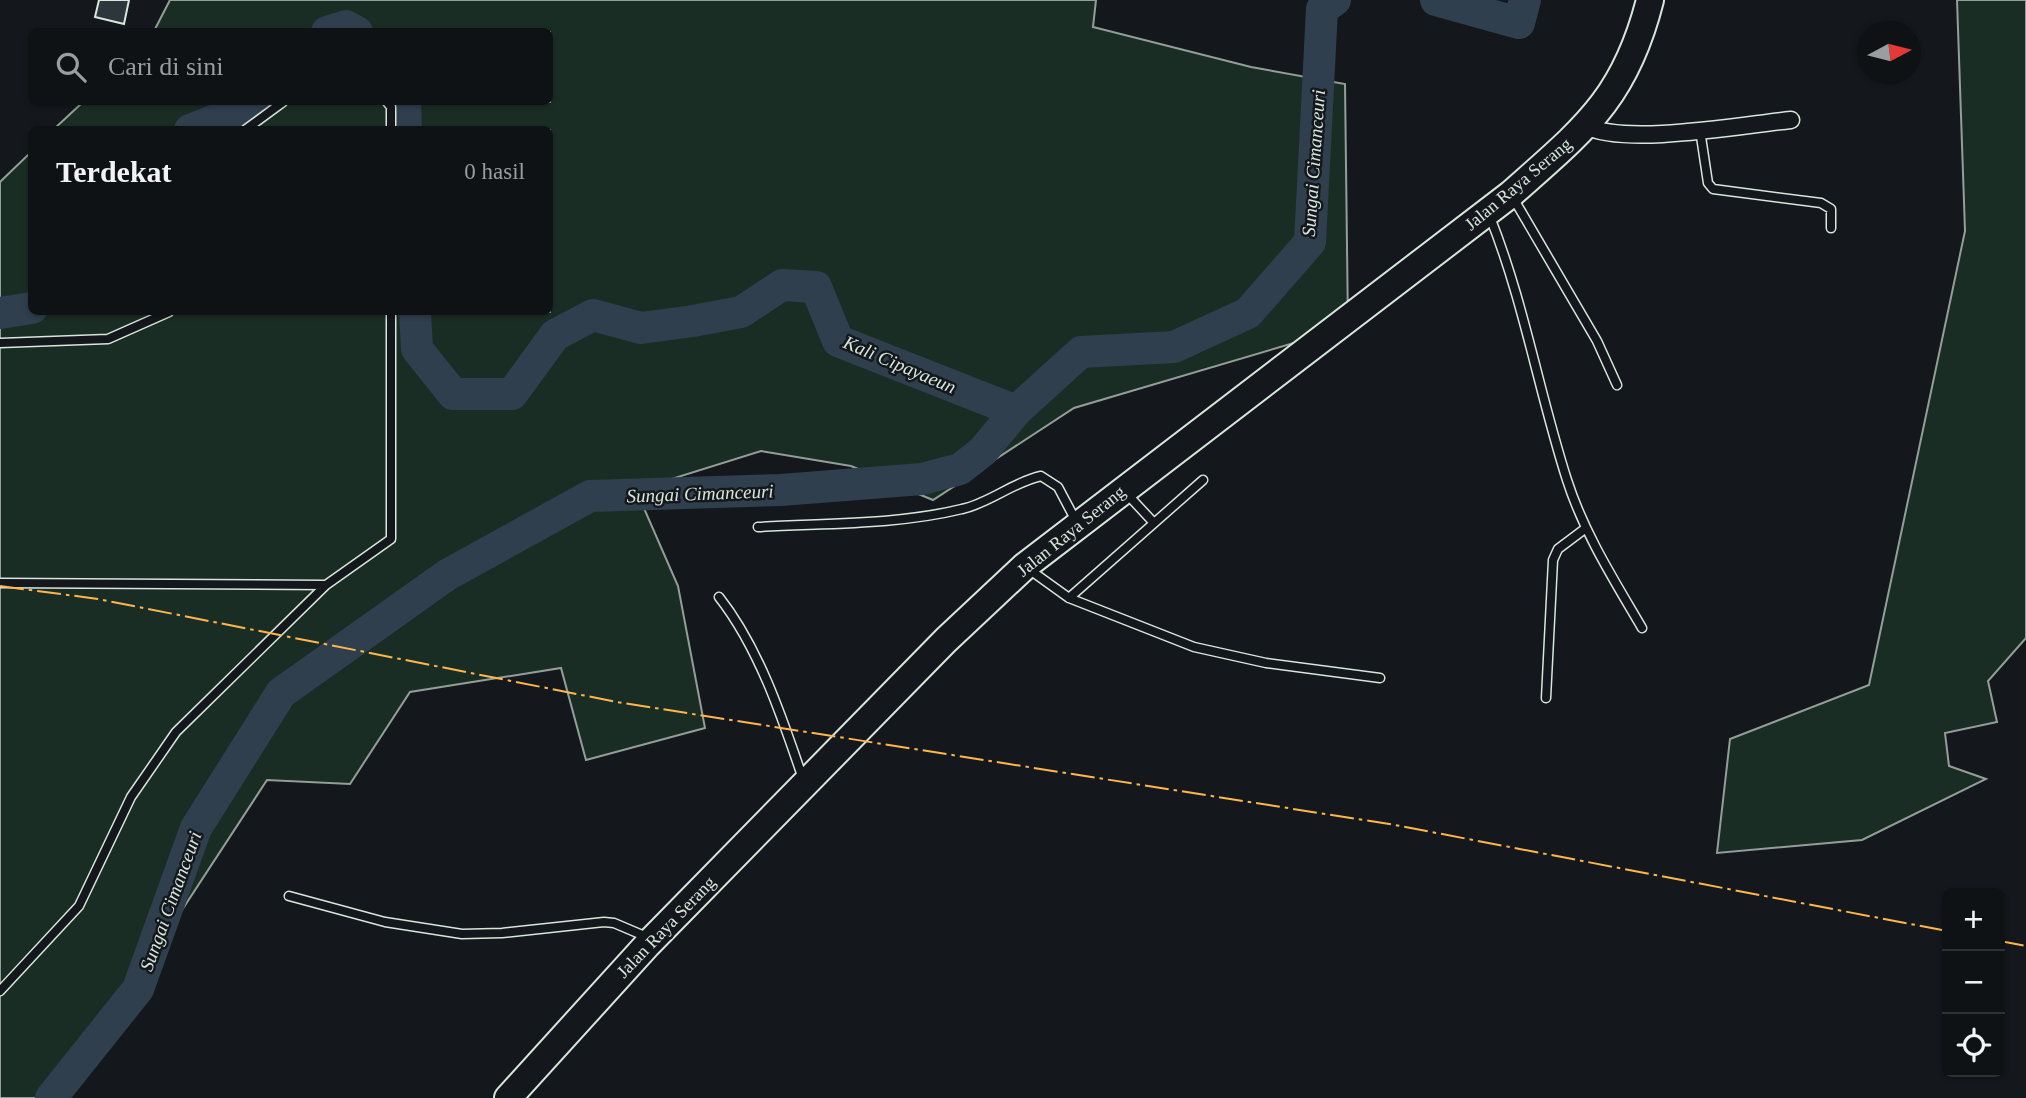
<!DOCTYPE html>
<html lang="id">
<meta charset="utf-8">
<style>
:root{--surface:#0f1215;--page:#181b1e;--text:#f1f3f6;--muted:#9b9ea0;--line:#2f3234}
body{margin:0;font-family:Georgia,serif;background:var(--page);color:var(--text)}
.controls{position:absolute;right:21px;bottom:21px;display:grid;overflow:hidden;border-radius:10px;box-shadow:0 2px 5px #0004}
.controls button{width:63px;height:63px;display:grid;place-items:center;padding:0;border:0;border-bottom:2px solid var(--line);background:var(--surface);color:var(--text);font:35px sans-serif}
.compass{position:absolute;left:1858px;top:21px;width:63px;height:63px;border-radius:50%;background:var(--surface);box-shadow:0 2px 5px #0004;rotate:83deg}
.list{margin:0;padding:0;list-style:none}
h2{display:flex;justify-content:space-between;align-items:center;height:91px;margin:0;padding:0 28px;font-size:30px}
h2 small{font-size:23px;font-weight:400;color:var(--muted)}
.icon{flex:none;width:38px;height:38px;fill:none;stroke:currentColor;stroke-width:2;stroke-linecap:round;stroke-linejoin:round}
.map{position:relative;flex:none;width:2026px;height:1098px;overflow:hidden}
.search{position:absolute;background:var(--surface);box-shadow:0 2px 5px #0004;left:28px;top:28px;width:525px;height:77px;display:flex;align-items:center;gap:18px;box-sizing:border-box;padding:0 24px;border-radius:10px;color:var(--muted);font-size:26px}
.panel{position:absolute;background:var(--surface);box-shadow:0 2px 5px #0004;left:28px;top:126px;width:525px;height:189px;border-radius:10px}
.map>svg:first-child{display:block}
</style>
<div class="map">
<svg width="2026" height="1098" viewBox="0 0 2026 1098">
<rect width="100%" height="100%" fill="#14181c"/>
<path fill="#1a2d24" stroke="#939e99" stroke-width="2" d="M 170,0 L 1096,0 L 1093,27 L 1251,67 L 1345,84 L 1348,327 L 1074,408 L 933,500 L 851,466 L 761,451 L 636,490 L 678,586 L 705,728 L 586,760 L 561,668 L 410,692 L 350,784 L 267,780 L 59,1098 L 0,1098 L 0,182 L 31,152 L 32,312 L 550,312 L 550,130 L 54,129 L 83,102 L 550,102 L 550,32 L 154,31 Z
M 1957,0 L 2026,0 L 2026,638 L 1988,681 L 1997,722 L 1945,733 L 1949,766 L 1986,779 L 1862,840 L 1717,853 L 1730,739 L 1869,685 L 1965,231 Z"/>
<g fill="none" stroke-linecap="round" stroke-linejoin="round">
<path stroke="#2f3f4d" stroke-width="32" d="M 1436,0 L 1519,23 L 1525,0
M 327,32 L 346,26 L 357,32
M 405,102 L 406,130
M 190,130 L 260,102
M 415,312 L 417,349 L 453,394 L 512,394 L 555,335 L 593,315 L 641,328 L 693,321 L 741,312 L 782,285 L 816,287 L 838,341 L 1016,411
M 0,313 L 32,308
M 51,1098 L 138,989 L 196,828 L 281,693 L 447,575 L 590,496 L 781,490 L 922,479 L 960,469 L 983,451 L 1016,411 L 1081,352 L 1174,347 L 1248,313 L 1310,242 L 1322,9 L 1335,0"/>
</g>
<path fill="#2c363c" stroke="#d8e6dc" stroke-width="2" d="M 99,0 L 129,0 L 124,24 L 95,17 Z"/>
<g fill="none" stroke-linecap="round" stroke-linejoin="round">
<defs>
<path id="service" d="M 387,102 L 391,107 L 391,130
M 245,130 L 283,102
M 1700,130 L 1708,183 L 1713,189 L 1821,203 L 1831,209 L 1831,228
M 1512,196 L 1597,341 L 1617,385
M 1490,217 C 1524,302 1539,393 1567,480 C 1584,533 1614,580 1642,628
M 0,343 L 108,339 L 169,312
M 1127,494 L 1154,523
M 758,527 C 826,523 896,525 962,509 C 990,503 1013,482 1041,476 L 1058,487 L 1076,521
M 1030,570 L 1069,598 L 1194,647 L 1266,663 L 1380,678
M 0,583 L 326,585 L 176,732 L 131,797 L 79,906 L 0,991
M 326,585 L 391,539 L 391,312
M 719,597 C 759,648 782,717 803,779
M 1069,598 L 1203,480
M 1546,698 L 1553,560 L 1558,549 L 1586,528
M 289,896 L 385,922 L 462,934 L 502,933 L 604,922 L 614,923 L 647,937"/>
<path id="minor" d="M 1586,126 C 1626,146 1742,125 1791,120"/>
<path id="trunk" d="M 508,1098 L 647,945 L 946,640 L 1025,566 L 1511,194 C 1584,129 1625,99 1650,0"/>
</defs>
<use href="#service" stroke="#d8e6dc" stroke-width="11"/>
<use href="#minor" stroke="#d8e6dc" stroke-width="19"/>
<use href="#trunk" stroke="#d8e6dc" stroke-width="30"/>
<use href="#service" stroke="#14181c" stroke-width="8"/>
<use href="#minor" stroke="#14181c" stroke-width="16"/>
<use href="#trunk" stroke="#14181c" stroke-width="26"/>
<path stroke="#ffb74d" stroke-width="2" stroke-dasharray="24 5 3.5 5" stroke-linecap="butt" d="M 0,586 L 98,599 L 617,702 L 1395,825 L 1947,931
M 2000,941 L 2026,946"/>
</g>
<g text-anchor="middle" stroke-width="5" stroke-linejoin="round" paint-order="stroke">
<g font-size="18" fill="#d8e6dc" stroke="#14181c">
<text transform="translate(1518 184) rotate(-40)" y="6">Jalan Raya Serang</text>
<text transform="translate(1071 531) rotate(-39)" y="6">Jalan Raya Serang</text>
<text transform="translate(666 927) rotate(-46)" y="6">Jalan Raya Serang</text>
</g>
<g font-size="19" font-style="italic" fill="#d8e6dc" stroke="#14181c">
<text transform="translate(1313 163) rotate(-86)" y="7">Sungai Cimanceuri</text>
<text transform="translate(900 364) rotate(23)" y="7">Kali Cipayaeun</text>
<text transform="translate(700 493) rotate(-2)" y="7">Sungai Cimanceuri</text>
<text transform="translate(170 901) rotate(-70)" y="7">Sungai Cimanceuri</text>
</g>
</g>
</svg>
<div class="controls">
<button>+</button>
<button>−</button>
<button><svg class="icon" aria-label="locate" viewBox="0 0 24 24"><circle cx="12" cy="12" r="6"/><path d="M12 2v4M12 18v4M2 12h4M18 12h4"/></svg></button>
</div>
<svg class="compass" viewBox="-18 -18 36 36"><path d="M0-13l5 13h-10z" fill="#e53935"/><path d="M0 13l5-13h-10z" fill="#9b9ea0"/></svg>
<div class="search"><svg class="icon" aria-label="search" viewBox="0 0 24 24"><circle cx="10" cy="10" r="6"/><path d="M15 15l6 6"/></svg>Cari di sini</div>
<section class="panel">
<h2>Terdekat<small>0 hasil</small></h2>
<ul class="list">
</ul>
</section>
</div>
